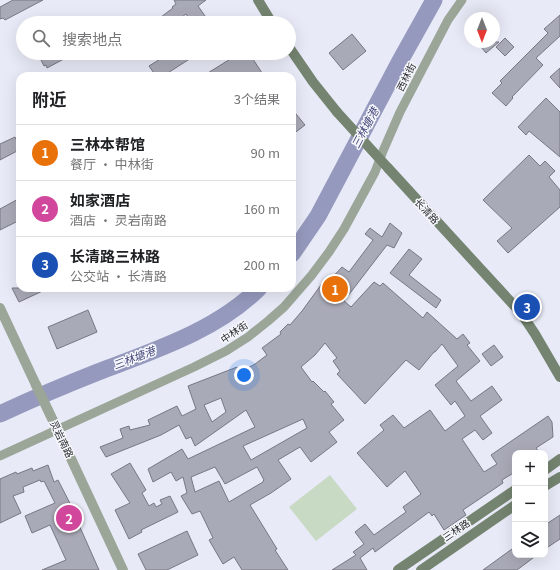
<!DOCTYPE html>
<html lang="zh">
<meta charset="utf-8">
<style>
:root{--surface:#fff;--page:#f2f2f2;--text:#202124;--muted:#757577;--line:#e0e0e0;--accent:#0f766e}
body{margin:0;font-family:Georgia,"Noto Sans SC",serif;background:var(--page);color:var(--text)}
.controls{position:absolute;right:12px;bottom:12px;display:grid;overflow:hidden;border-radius:8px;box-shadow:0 4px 16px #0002}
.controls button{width:36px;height:36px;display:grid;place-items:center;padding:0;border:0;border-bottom:1px solid var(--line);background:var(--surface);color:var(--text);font:20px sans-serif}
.compass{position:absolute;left:464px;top:12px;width:36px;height:36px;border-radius:50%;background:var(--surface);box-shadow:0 4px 16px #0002;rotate:180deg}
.you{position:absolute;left:244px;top:375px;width:14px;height:14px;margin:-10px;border:3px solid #fff;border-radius:50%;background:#1a73e8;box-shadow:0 0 0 6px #1a73e833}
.badge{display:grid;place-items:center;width:26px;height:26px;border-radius:50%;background:var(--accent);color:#fff;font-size:13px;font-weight:700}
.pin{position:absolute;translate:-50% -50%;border:2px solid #fff;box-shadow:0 1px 4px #0006}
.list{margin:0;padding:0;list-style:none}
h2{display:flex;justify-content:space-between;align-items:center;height:52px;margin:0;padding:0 16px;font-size:17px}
h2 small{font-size:13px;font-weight:400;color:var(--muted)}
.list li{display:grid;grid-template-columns:26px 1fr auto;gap:12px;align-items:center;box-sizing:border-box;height:56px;padding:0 16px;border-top:1px solid var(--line)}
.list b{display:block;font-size:15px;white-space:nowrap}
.list p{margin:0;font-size:13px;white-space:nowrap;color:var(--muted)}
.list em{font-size:13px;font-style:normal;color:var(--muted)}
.icon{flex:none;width:22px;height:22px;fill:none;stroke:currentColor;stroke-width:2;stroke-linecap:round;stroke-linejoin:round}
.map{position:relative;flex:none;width:560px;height:570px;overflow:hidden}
.search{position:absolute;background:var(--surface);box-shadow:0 4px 16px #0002;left:16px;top:16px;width:280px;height:44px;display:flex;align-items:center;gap:10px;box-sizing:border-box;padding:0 14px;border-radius:22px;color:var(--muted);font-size:15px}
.panel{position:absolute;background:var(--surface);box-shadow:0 4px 16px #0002;left:16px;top:72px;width:280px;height:220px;border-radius:12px}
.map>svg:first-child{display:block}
</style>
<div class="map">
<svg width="560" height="570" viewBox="0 0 560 570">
<rect width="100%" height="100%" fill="#e8eaf7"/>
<path fill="#c9dac4" d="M 330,475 L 357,509 L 316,541 L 289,507 Z"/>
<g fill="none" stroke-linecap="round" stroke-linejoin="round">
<path stroke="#9599bd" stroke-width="17" d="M 292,254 L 318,216 L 400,61 L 434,0
M 0,414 C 32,399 65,385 98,372 C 153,351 218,330 259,288"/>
</g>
<path fill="#a9aab7" stroke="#767883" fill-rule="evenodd" d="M 13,0 L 43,0 L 5,20 L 3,18 L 0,19 L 0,7 Z
M 174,0 L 206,0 L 198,6 L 210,23 L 192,23 L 186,14 L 174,23 L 153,23 L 173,8 L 172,7 L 176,4 Z
M 560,15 L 560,36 L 536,58 L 543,65 L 512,97 L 513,98 L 506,106 L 492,93 L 502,83 L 500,81 L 548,33 L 544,29 Z
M 352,34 L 366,51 L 343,70 L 329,53 Z
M 505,38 L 514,47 L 505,56 L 496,47 Z
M 477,42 L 499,42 L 486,53 Z
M 49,53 L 75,53 L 47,68 L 46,65 L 44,66 L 40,58 Z
M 170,53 L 199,53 L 163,76 L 156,76 L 149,66 Z
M 240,53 L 249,53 L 264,76 L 203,76 Z
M 560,68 L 560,88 L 550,77 Z
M 546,98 L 560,112 L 560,157 L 529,131 L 526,135 L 518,127 Z
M 292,109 L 305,125 L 292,135 Z
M 15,137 L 20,148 L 16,149 L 17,151 L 0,160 L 0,144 Z
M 529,155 L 540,166 L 545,161 L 555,171 L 549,177 L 560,190 L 560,207 L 508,253 L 497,241 L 512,228 L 483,200 Z
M 20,198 L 20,220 L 0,230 L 0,209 Z
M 390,223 L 402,233 L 394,248 L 387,245 L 344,301 L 351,307 L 374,282 L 380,286 L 383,283 L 423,318 L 427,312 L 457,339 L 463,334 L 470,343 L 467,345 L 480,361 L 456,381 L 471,401 L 492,386 L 502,400 L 480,416 L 492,433 L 483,440 L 475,430 L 462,439 L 484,472 L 497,464 L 491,455 L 548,416 L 552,422 L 553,437 L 536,448 L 540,453 L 515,453 L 515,472 L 502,480 L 503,483 L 463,510 L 466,515 L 444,530 L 434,514 L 432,516 L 429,512 L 375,552 L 373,548 L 360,558 L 367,570 L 332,570 L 356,555 L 353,552 L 364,544 L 355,532 L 365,524 L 374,535 L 406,512 L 403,507 L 421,494 L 405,471 L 387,487 L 357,453 L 384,430 L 380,425 L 393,415 L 404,428 L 430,410 L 445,431 L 465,416 L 455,401 L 451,405 L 435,385 L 458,366 L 442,344 L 435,352 L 434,352 L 419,370 L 406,360 L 365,404 L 337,374 L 340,371 L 333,361 L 337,358 L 325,343 L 315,355 L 301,367 L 312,382 L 313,381 L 324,392 L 325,391 L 334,402 L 331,404 L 344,420 L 329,432 L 337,442 L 311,462 L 300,447 L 278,460 L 291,479 L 271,493 L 250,505 L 277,549 L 275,550 L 288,570 L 242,570 L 234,557 L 223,564 L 209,540 L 213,538 L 200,511 L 192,514 L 181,496 L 187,493 L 183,477 L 176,481 L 171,472 L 153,482 L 148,469 L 182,449 L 188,459 L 255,427 L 246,410 L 195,446 L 191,437 L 186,439 L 179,425 L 161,435 L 106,457 L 100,447 L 123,438 L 120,429 L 129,426 L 130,430 L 150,425 L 148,420 L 177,406 L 182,416 L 196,409 L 188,386 L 237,367 L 239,373 L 255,364 L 267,355 L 262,348 L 281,334 L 280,332 L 288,324 L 290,325 L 302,311 L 326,278 L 329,281 L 342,267 L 349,272 L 373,240 L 365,234 L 370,228 L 382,237 ZM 221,398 L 226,412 L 212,422 L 204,405 ZM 303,419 L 307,428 L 251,460 L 243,446 ZM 215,467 L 225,484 L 257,467 L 264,480 L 263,481 L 263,482 L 229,502 L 219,481 L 195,492 L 191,477 Z
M 409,249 L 422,259 L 409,275 L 441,300 L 436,308 L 390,273 Z
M 12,288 L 49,288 L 19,302 Z
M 88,310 L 97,332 L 57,349 L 48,327 Z
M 494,345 L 503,357 L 491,366 L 482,354 Z
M 130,463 L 146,490 L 142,493 L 149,506 L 154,503 L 156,507 L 162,504 L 160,500 L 170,496 L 178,512 L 141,530 L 142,532 L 129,539 L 115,510 L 130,503 L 111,474 Z
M 48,465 L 54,482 L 58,480 L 76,515 L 75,516 L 99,570 L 42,570 L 66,560 L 50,525 L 32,533 L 25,516 L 55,503 L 44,481 L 41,482 L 40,480 L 23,487 L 24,492 L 13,496 L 21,513 L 0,523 L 0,479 L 16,472 L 17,474 L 32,468 L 33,471 Z
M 560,515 L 560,539 L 545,549 L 545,525 Z
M 187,531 L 198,555 L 167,570 L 146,570 L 138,554 Z
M 512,549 L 515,555 L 537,555 L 517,570 L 483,570 Z"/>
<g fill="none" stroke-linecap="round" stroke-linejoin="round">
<path stroke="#9ba698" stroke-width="9" d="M 0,456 L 194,367 L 226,351 L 248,337 L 268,321 L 284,307 L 311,276 L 329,252 L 344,229 L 375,172 L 383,151 L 400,112 L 448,20 L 462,0"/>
<path stroke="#9ba698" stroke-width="10" d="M 0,308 L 36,385
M 67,450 L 123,570"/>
<path stroke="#748470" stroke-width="10" d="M 258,0 L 272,23
M 289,47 L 313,82 L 337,112
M 388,168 L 521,313 L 535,334 L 560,377
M 545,470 L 560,459
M 545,486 L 560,477
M 398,570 L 515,490
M 421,570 L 515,505"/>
<path stroke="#9ba698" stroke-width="10" d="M 36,385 L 67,450"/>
<path stroke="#748470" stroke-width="10" d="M 337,112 L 388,168"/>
</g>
<g text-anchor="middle" stroke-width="3" stroke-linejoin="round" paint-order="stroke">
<g font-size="10" fill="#2b2c30" stroke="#f7f8fd">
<text transform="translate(406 77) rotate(-63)" y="4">西林街</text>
<text transform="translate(427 211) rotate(47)" y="4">长清路</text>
<text transform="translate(234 332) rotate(-34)" y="4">中林街</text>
<text transform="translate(62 439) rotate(64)" y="4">灵岩南路</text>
<text transform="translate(456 530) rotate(-34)" y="4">三林路</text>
</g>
<g font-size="11" font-style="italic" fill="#454779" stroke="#f7f8fd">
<text transform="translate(365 128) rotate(-62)" y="4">三林塘港</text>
<text transform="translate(134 358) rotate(-21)" y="4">三林塘港</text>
</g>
</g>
</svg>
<div class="controls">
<button>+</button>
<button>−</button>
<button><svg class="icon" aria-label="layers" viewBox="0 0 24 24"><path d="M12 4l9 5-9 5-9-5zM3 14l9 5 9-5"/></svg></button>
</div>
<svg class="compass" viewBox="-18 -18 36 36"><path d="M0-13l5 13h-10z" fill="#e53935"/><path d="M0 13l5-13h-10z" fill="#757577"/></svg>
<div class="you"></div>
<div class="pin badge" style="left:335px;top:289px;background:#e8710a">1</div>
<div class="pin badge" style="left:69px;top:518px;background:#d1479c">2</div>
<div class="pin badge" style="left:527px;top:307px;background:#1a4fb4">3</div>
<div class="search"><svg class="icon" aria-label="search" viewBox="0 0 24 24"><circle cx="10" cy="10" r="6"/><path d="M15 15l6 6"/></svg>搜索地点</div>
<section class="panel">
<h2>附近<small>3个结果</small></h2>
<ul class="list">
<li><span class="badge" style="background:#e8710a">1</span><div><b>三林本帮馆</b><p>餐厅 · 中林街</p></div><em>90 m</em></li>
<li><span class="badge" style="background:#d1479c">2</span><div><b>如家酒店</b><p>酒店 · 灵岩南路</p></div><em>160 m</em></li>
<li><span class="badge" style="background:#1a4fb4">3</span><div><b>长清路三林路</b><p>公交站 · 长清路</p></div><em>200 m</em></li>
</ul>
</section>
</div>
